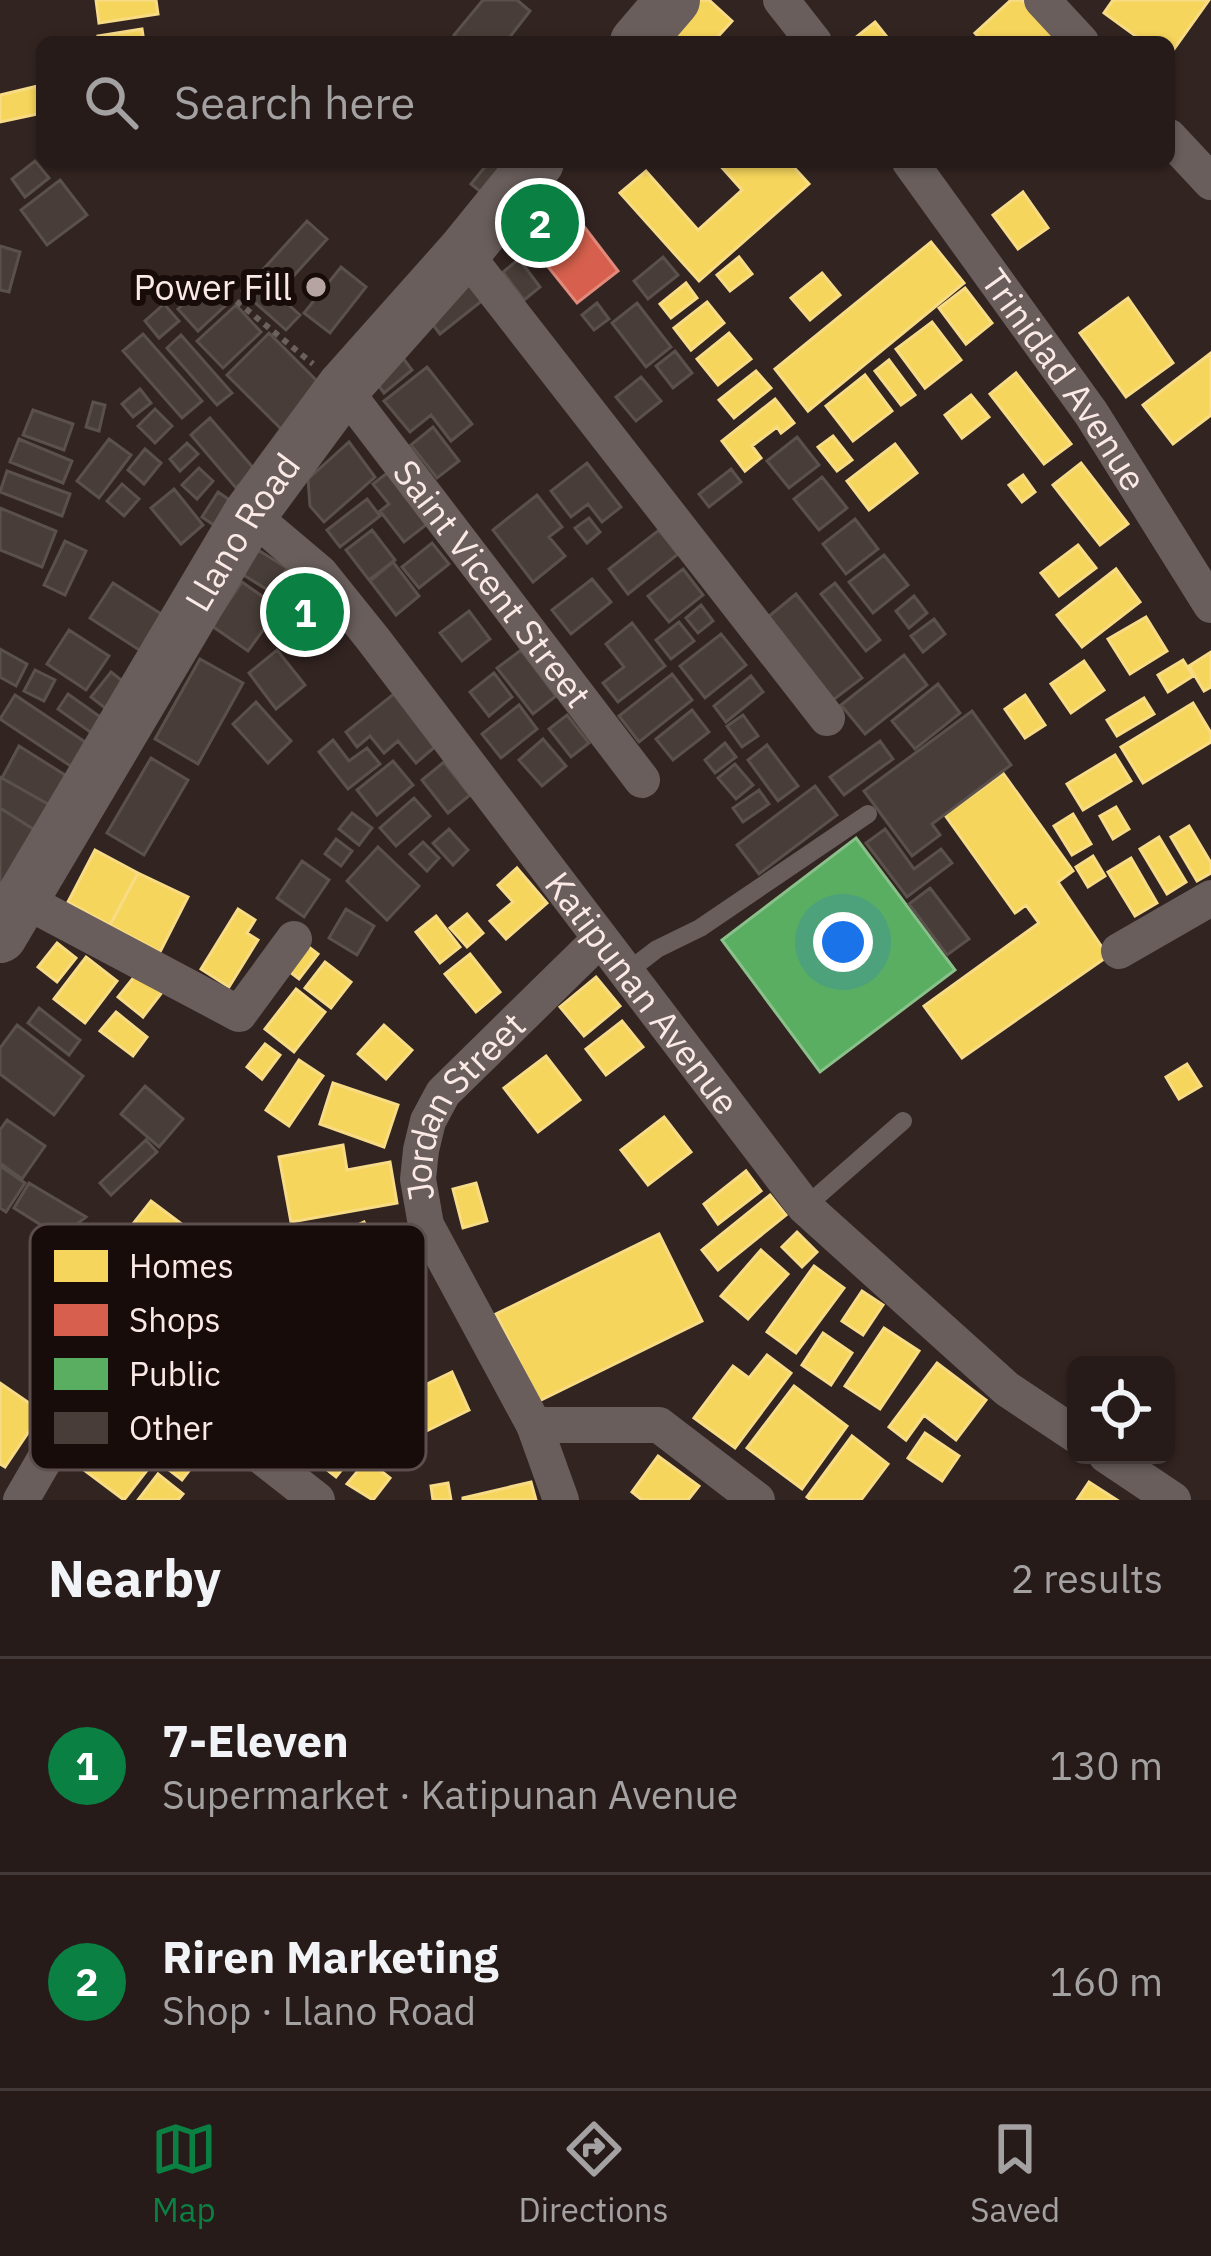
<!DOCTYPE html>
<meta charset="utf-8">
<style>
:root{--surface:#261b19;--page:#322826;--text:#f1f3f6;--muted:#a4a1a2;--line:#423938;--accent:#0b8043}
body{margin:0;font-family:"IBM Plex Sans",sans-serif;background:var(--page);color:var(--text)}
.controls{position:absolute;right:36px;bottom:36px;display:grid;overflow:hidden;border-radius:18px;box-shadow:0 3px 9px #0004}
.controls button{width:108px;height:108px;display:grid;place-items:center;padding:0;border:0;border-bottom:3px solid var(--line);background:var(--surface);color:var(--text);font:60px sans-serif}
.you{position:absolute;left:843px;top:942px;width:42px;height:42px;margin:-30px;border:9px solid #fff;border-radius:50%;background:#1a73e8;box-shadow:0 0 0 18px #1a73e833}
.badge{display:grid;place-items:center;width:78px;height:78px;border-radius:50%;background:var(--accent);color:#fff;font-size:39px;font-weight:700}
.pin{position:absolute;translate:-50% -50%;border:6px solid #fff;box-shadow:0 3px 12px #0006}
.list{margin:0;padding:0;list-style:none}
h2{display:flex;justify-content:space-between;align-items:center;height:156px;margin:0;padding:0 48px;font-size:51px}
h2 small{font-size:39px;font-weight:400;color:var(--muted)}
.list li{display:grid;grid-template-columns:78px 1fr auto;gap:36px;align-items:center;box-sizing:border-box;height:216px;padding:0 48px;border-top:3px solid var(--line)}
.list b{display:block;font-size:45px;white-space:nowrap}
.list p{margin:0;font-size:39px;white-space:nowrap;color:var(--muted)}
.list em{font-size:39px;font-style:normal;color:var(--muted)}
.icon{flex:none;width:66px;height:66px;fill:none;stroke:currentColor;stroke-width:2;stroke-linecap:round;stroke-linejoin:round}
.map{position:relative;flex:none;width:1211px;height:1500px;overflow:hidden}
.search{position:absolute;background:var(--surface);box-shadow:0 3px 9px #0004;left:36px;right:36px;top:36px;height:132px;display:flex;align-items:center;gap:30px;box-sizing:border-box;padding:0 42px;border-radius:18px;color:var(--muted);font-size:45px}
.sheet{height:588px;background:var(--surface)}
nav{display:flex;justify-content:space-around;align-items:center;box-sizing:border-box;height:168px;border-top:3px solid var(--line);background:var(--surface);font-size:33px;color:var(--muted)}
nav a{display:grid;justify-items:center;gap:6px}
nav .on{color:var(--accent)}
.map>svg:first-child{display:block}
</style>
<div class="map">
<svg width="1211" height="1500" viewBox="0 0 1211 1500">
<rect width="100%" height="100%" fill="#322421"/>
<path fill="#f6d55c" stroke="#f8db85" stroke-width="3" d="M 96,0 L 156,0 L 158,14 L 99,23 Z
M 690,0 L 709,0 L 732,21 L 713,42 L 676,42 L 663,30 Z
M 1011,0 L 1022,0 L 1059,42 L 983,42 L 975,33 Z
M 1113,0 L 1209,0 L 1169,56 L 1169,42 L 1144,42 L 1104,13 Z
M 875,22 L 891,42 L 850,42 Z
M 142,29 L 144,42 L 99,42 L 98,36 Z
M 42,85 L 42,113 L 0,122 L 0,95 Z
M 717,162 L 789,162 L 809,184 L 699,281 L 620,193 L 646,171 L 698,230 L 742,190 Z
M 1023,192 L 1048,228 L 1018,249 L 993,215 Z
M 931,242 L 964,283 L 808,411 L 775,369 Z
M 739,257 L 752,274 L 730,291 L 717,275 Z
M 822,273 L 840,295 L 810,320 L 791,298 Z
M 686,283 L 697,298 L 671,318 L 660,304 Z
M 965,288 L 992,323 L 966,344 L 939,308 Z
M 1128,298 L 1173,363 L 1126,397 L 1080,333 Z
M 707,302 L 724,323 L 691,350 L 674,328 Z
M 932,322 L 961,360 L 925,388 L 896,349 Z
M 729,333 L 751,359 L 718,385 L 697,359 Z
M 1211,353 L 1211,415 L 1173,444 L 1143,405 Z
M 889,360 L 915,395 L 901,405 L 875,371 Z
M 756,371 L 771,388 L 734,418 L 719,400 Z
M 1016,373 L 1071,444 L 1044,464 L 990,394 Z
M 865,375 L 892,411 L 853,441 L 826,406 Z
M 971,395 L 989,417 L 962,438 L 945,415 Z
M 775,399 L 794,423 L 781,433 L 777,427 L 752,446 L 761,458 L 745,471 L 722,441 Z
M 833,436 L 852,460 L 837,471 L 818,447 Z
M 895,444 L 917,473 L 869,510 L 847,481 Z
M 1081,463 L 1128,524 L 1100,545 L 1053,485 Z
M 1023,475 L 1035,492 L 1022,502 L 1009,485 Z
M 1078,545 L 1096,568 L 1059,596 L 1041,573 Z
M 1116,569 L 1140,602 L 1082,647 L 1057,615 Z
M 1146,617 L 1167,651 L 1130,674 L 1108,639 Z
M 1211,652 L 1211,687 L 1204,691 L 1189,666 Z
M 1183,660 L 1193,676 L 1168,692 L 1158,675 Z
M 1084,661 L 1104,690 L 1071,713 L 1051,684 Z
M 1025,695 L 1045,725 L 1025,738 L 1005,709 Z
M 1144,698 L 1154,714 L 1117,736 L 1107,720 Z
M 1193,703 L 1211,733 L 1211,742 L 1143,783 L 1121,747 Z
M 1115,755 L 1131,781 L 1083,810 L 1067,784 Z
M 1003,773 L 1073,871 L 1058,882 L 1108,956 L 962,1058 L 924,1006 L 1039,923 L 1026,905 L 1015,913 L 945,815 Z
M 1116,807 L 1129,829 L 1113,839 L 1100,816 Z
M 1073,814 L 1091,844 L 1072,855 L 1054,826 Z
M 1189,826 L 1211,863 L 1211,873 L 1197,881 L 1171,837 Z
M 1159,837 L 1186,882 L 1167,894 L 1140,849 Z
M 95,850 L 138,873 L 110,925 L 68,902 Z
M 1093,856 L 1105,876 L 1088,887 L 1076,867 Z
M 1131,858 L 1157,903 L 1135,916 L 1108,872 Z
M 517,868 L 547,903 L 506,939 L 490,921 L 513,902 L 498,885 Z
M 138,873 L 188,897 L 160,952 L 110,925 Z
M 238,909 L 255,920 L 247,933 L 258,940 L 229,987 L 201,969 Z
M 467,914 L 483,933 L 467,947 L 450,928 Z
M 436,916 L 460,947 L 440,963 L 416,932 Z
M 301,941 L 318,954 L 299,979 L 282,966 Z
M 57,943 L 76,958 L 57,982 L 38,967 Z
M 470,954 L 500,992 L 476,1012 L 445,974 Z
M 86,957 L 117,981 L 85,1023 L 54,999 Z
M 325,962 L 351,982 L 331,1008 L 305,988 Z
M 138,972 L 163,991 L 143,1017 L 118,997 Z
M 596,977 L 620,1006 L 584,1036 L 560,1007 Z
M 296,989 L 325,1012 L 294,1052 L 265,1029 Z
M 116,1012 L 147,1037 L 133,1056 L 100,1031 Z
M 622,1021 L 643,1047 L 606,1075 L 586,1049 Z
M 384,1025 L 412,1050 L 386,1079 L 358,1054 Z
M 265,1044 L 280,1055 L 262,1079 L 247,1067 Z
M 546,1056 L 580,1100 L 538,1132 L 504,1088 Z
M 299,1060 L 323,1076 L 289,1126 L 266,1110 Z
M 1187,1064 L 1201,1086 L 1179,1099 L 1166,1077 Z
M 333,1083 L 398,1105 L 384,1147 L 320,1124 Z
M 664,1117 L 691,1152 L 648,1185 L 621,1150 Z
M 343,1145 L 347,1170 L 390,1162 L 397,1203 L 291,1222 L 279,1157 Z
M 746,1171 L 761,1191 L 718,1224 L 704,1204 Z
M 476,1183 L 487,1221 L 463,1228 L 453,1189 Z
M 770,1195 L 786,1215 L 718,1270 L 702,1250 Z
M 151,1201 L 195,1234 L 169,1268 L 125,1234 Z
M 364,1222 L 379,1253 L 323,1280 L 308,1248 Z
M 797,1232 L 817,1252 L 802,1267 L 782,1247 Z
M 659,1234 L 702,1321 L 539,1401 L 496,1314 Z
M 761,1250 L 788,1274 L 748,1319 L 721,1296 Z
M 814,1266 L 844,1288 L 796,1353 L 767,1332 Z
M 862,1291 L 883,1305 L 863,1335 L 842,1321 Z
M 884,1328 L 919,1351 L 880,1409 L 845,1386 Z
M 823,1333 L 852,1353 L 831,1385 L 802,1365 Z
M 767,1355 L 791,1373 L 735,1448 L 694,1418 L 733,1366 L 749,1378 Z
M 937,1363 L 986,1400 L 956,1440 L 924,1415 L 906,1440 L 889,1427 Z
M 452,1372 L 469,1410 L 412,1438 L 394,1400 Z
M 0,1383 L 42,1412 L 5,1467 L 0,1464 Z
M 361,1386 L 390,1409 L 336,1477 L 307,1454 Z
M 794,1386 L 847,1426 L 802,1489 L 747,1448 Z
M 186,1429 L 208,1446 L 182,1480 L 160,1463 Z
M 100,1433 L 148,1469 L 124,1500 L 76,1464 Z
M 925,1433 L 959,1456 L 942,1481 L 908,1458 Z
M 852,1436 L 888,1464 L 861,1500 L 811,1500 L 807,1497 Z
M 658,1456 L 699,1486 L 688,1500 L 642,1500 L 632,1492 Z
M 367,1460 L 390,1478 L 373,1500 L 347,1484 Z
M 158,1474 L 183,1494 L 178,1500 L 138,1500 Z
M 531,1482 L 536,1500 L 463,1500 L 463,1498 Z
M 1089,1482 L 1117,1500 L 1077,1500 Z
M 448,1483 L 451,1500 L 433,1500 L 431,1486 Z"/>
<path fill="#d6604d" stroke="#e1897b" stroke-width="3" d="M 563,199 L 618,271 L 577,303 L 521,233 Z
M 302,594 L 323,612 L 305,634 L 283,616 Z"/>
<path fill="#5aae61" stroke="#8ac089" stroke-width="3" d="M 856,838 L 955,970 L 820,1072 L 722,940 Z"/>
<path fill="#483d38" stroke="#5b514c" stroke-width="3" d="M 483,0 L 517,0 L 530,11 L 506,42 L 462,42 L 454,35 Z
M 35,161 L 49,178 L 25,197 L 12,179 Z
M 489,162 L 504,166 L 482,193 L 471,184 Z
M 60,180 L 87,215 L 47,245 L 21,210 Z
M 307,221 L 327,239 L 280,291 L 260,273 Z
M 0,246 L 20,252 L 9,292 L 0,290 Z
M 663,257 L 678,275 L 648,299 L 634,281 Z
M 519,259 L 540,287 L 524,300 L 503,272 Z
M 341,267 L 366,287 L 330,333 L 304,313 Z
M 470,273 L 488,296 L 440,334 L 422,310 Z
M 256,276 L 300,315 L 286,330 L 242,291 Z
M 204,284 L 225,306 L 198,331 L 178,309 Z
M 597,303 L 609,319 L 594,330 L 582,315 Z
M 637,303 L 671,347 L 646,367 L 612,323 Z
M 164,304 L 179,321 L 159,338 L 145,321 Z
M 236,305 L 261,332 L 223,368 L 197,341 Z
M 269,333 L 324,388 L 282,430 L 227,375 Z
M 143,334 L 202,401 L 182,418 L 123,351 Z
M 181,335 L 232,393 L 217,405 L 167,348 Z
M 675,351 L 692,373 L 673,388 L 656,366 Z
M 399,353 L 412,370 L 384,393 L 371,375 Z
M 427,367 L 472,424 L 451,441 L 431,415 L 410,432 L 384,401 Z
M 641,377 L 661,401 L 636,421 L 616,397 Z
M 140,389 L 151,403 L 133,417 L 122,404 Z
M 93,402 L 105,405 L 99,431 L 86,427 Z
M 155,409 L 172,426 L 155,443 L 138,426 Z
M 33,410 L 73,424 L 64,450 L 23,435 Z
M 210,418 L 256,471 L 236,488 L 191,435 Z
M 433,427 L 459,461 L 437,478 L 411,445 Z
M 797,437 L 819,465 L 789,488 L 767,461 Z
M 19,439 L 72,461 L 63,483 L 10,462 Z
M 109,439 L 131,455 L 99,498 L 77,481 Z
M 349,442 L 375,477 L 324,522 L 310,506 L 308,479 Z
M 187,443 L 198,454 L 180,471 L 170,459 Z
M 145,449 L 161,463 L 144,484 L 128,470 Z
M 587,463 L 621,507 L 602,522 L 588,504 L 571,517 L 551,491 Z
M 199,468 L 213,481 L 197,499 L 182,485 Z
M 731,469 L 741,482 L 709,507 L 699,494 Z
M 391,470 L 431,521 L 404,542 L 380,511 L 389,504 L 373,484 Z
M 7,471 L 70,494 L 62,516 L 0,492 Z
M 822,477 L 847,508 L 819,530 L 794,499 Z
M 122,484 L 139,499 L 124,516 L 107,501 Z
M 174,489 L 203,525 L 181,544 L 151,508 Z
M 218,492 L 234,503 L 218,528 L 202,517 Z
M 537,495 L 562,527 L 549,537 L 565,556 L 533,582 L 493,530 Z
M 367,499 L 380,516 L 340,547 L 327,530 Z
M 0,508 L 56,531 L 42,567 L 0,550 Z
M 589,518 L 600,532 L 587,543 L 575,528 Z
M 855,519 L 878,549 L 846,574 L 823,544 Z
M 372,530 L 395,560 L 369,580 L 346,550 Z
M 659,530 L 678,554 L 628,594 L 609,569 Z
M 65,541 L 86,551 L 65,595 L 44,585 Z
M 432,543 L 449,564 L 419,588 L 402,567 Z
M 258,550 L 287,568 L 271,592 L 242,574 Z
M 884,555 L 908,585 L 873,613 L 849,582 Z
M 393,562 L 419,596 L 396,615 L 370,581 Z
M 683,569 L 703,595 L 669,622 L 648,596 Z
M 592,579 L 611,602 L 571,634 L 552,610 Z
M 242,582 L 279,608 L 248,651 L 212,626 Z
M 113,583 L 169,619 L 147,655 L 90,618 Z
M 835,583 L 880,640 L 866,651 L 821,594 Z
M 796,594 L 862,678 L 833,700 L 768,617 Z
M 914,596 L 927,613 L 909,628 L 896,611 Z
M 701,605 L 713,621 L 698,633 L 686,618 Z
M 469,611 L 490,639 L 462,661 L 440,633 Z
M 934,619 L 945,634 L 923,652 L 911,636 Z
M 679,622 L 694,641 L 671,659 L 656,640 Z
M 281,623 L 297,640 L 286,651 L 269,635 Z
M 632,623 L 665,666 L 618,702 L 603,683 L 624,667 L 606,644 Z
M 69,630 L 109,656 L 86,690 L 47,664 Z
M 721,634 L 746,665 L 705,698 L 680,666 Z
M 0,649 L 27,664 L 16,686 L 0,677 Z
M 277,650 L 305,685 L 276,709 L 249,673 Z
M 521,650 L 556,696 L 533,714 L 497,668 Z
M 904,655 L 927,685 L 865,734 L 841,705 Z
M 200,659 L 243,683 L 198,764 L 155,739 Z
M 35,670 L 55,680 L 44,701 L 24,691 Z
M 111,672 L 130,687 L 110,712 L 91,697 Z
M 494,673 L 512,697 L 489,716 L 470,692 Z
M 672,674 L 692,700 L 639,742 L 619,716 Z
M 751,676 L 763,692 L 726,722 L 714,706 Z
M 938,684 L 960,713 L 915,749 L 892,721 Z
M 395,693 L 436,746 L 416,763 L 398,741 L 384,753 L 370,736 L 357,747 L 346,732 Z
M 68,694 L 110,724 L 100,739 L 58,709 Z
M 15,695 L 94,748 L 78,771 L 0,719 Z
M 256,702 L 291,741 L 268,763 L 233,724 Z
M 519,705 L 537,729 L 501,758 L 482,734 Z
M 692,710 L 709,732 L 673,760 L 656,739 Z
M 972,711 L 1011,765 L 932,824 L 940,835 L 912,856 L 864,791 Z
M 567,715 L 589,743 L 571,757 L 549,729 Z
M 743,715 L 758,736 L 742,747 L 727,726 Z
M 543,739 L 566,766 L 542,786 L 519,760 Z
M 333,740 L 349,761 L 367,748 L 380,764 L 348,789 L 319,752 Z
M 880,741 L 893,759 L 844,795 L 830,777 Z
M 725,743 L 736,757 L 715,773 L 705,760 Z
M 767,745 L 798,786 L 778,801 L 748,760 Z
M 19,746 L 81,785 L 62,812 L 2,778 Z
M 151,758 L 188,780 L 144,855 L 107,833 Z
M 393,761 L 413,785 L 377,815 L 357,790 Z
M 444,762 L 470,795 L 448,813 L 422,780 Z
M 735,764 L 753,785 L 736,799 L 718,778 Z
M 0,777 L 62,812 L 44,836 L 0,808 Z
M 815,786 L 837,815 L 759,874 L 737,845 Z
M 759,790 L 769,804 L 743,822 L 733,808 Z
M 414,798 L 430,816 L 396,846 L 380,828 Z
M 0,808 L 51,840 L 0,902 Z
M 352,813 L 372,828 L 359,845 L 339,829 Z
M 449,829 L 468,850 L 453,865 L 433,843 Z
M 885,829 L 914,869 L 941,849 L 952,863 L 907,897 L 866,843 Z
M 336,839 L 352,851 L 341,866 L 325,854 Z
M 423,842 L 439,858 L 427,871 L 410,854 Z
M 378,847 L 419,886 L 387,920 L 347,881 Z
M 302,861 L 329,880 L 304,917 L 277,898 Z
M 930,888 L 969,939 L 947,955 L 909,904 Z
M 346,909 L 374,926 L 357,955 L 329,938 Z
M 39,1008 L 80,1040 L 69,1055 L 28,1023 Z
M 17,1025 L 83,1076 L 54,1115 L 0,1074 L 0,1048 Z
M 145,1086 L 183,1119 L 159,1147 L 121,1114 Z
M 7,1120 L 45,1146 L 22,1179 L 0,1163 L 0,1130 Z
M 146,1140 L 157,1152 L 111,1195 L 100,1183 Z
M 0,1166 L 25,1183 L 6,1212 L 0,1208 Z
M 29,1183 L 86,1217 L 60,1237 L 14,1208 Z"/>
<g fill="none" stroke-linecap="round" stroke-linejoin="round">
<path stroke="#6a605e" stroke-width="6" stroke-dasharray="6 6" stroke-linecap="butt" d="M 218,286 L 313,364"/>
<path stroke="#695e5c" stroke-width="18" d="M 627,972 L 657,949 L 700,928 L 868,814
M 805,1207 L 903,1121"/>
<g stroke="#695e5c" stroke-width="36">
<path d="M 781,0 L 814,42"/>
<path d="M 1042,0 L 1081,42"/>
<path d="M 1169,137 L 1211,182"/>
<path id="s1" d="M 910,162 L 1091,413 L 1211,605"/>
<path d="M 464,252 L 827,718"/>
<path id="s2" d="M 343,388 L 642,780"/>
<path id="s3" d="M 250,514 L 320,573 L 373,639 L 805,1207 L 1007,1389 L 1076,1435"/>
<path d="M 24,900 L 239,1014 L 294,939"/>
<path d="M 1119,951 L 1211,898"/>
<path d="M 51,1277 L 150,1369 L 317,1500"/>
<path d="M 534,1425 L 659,1425 L 757,1500"/>
<path d="M 1106,1455 L 1173,1500"/>
<path d="M 21,1500 L 53,1445 L 150,1369"/>
<path id="s4" d="M 561,1500 L 534,1425 L 426,1225 L 418,1179 L 421,1150 L 428,1121 L 443,1093 L 600,939"/>
</g>
<g stroke="#695e5c" stroke-width="54">
<path d="M 637,42 L 673,0"/>
<path id="s5" d="M 0,936 L 250,514 L 343,388 L 464,252 L 537,162"/>
</g>
</g>
<circle fill="#b5a4a1" stroke="#180c0b" stroke-width="4.5" cx="316" cy="287" r="12"/>
<g text-anchor="middle" stroke-width="12" stroke-linejoin="round" paint-order="stroke">
<g font-size="36" fill="#fbe9e6" stroke="#180c0b" text-anchor="end">
<text x="292" y="300">Power Fill</text>
</g>
<g font-size="36" fill="#fbe9e6" stroke="#180c0b">
<text dy="13" stroke="none"><textPath href="#s1" startOffset="267">Trinidad Avenue</textPath></text>
<text dy="13" stroke="none"><textPath href="#s5" startOffset="471">Llano Road</textPath></text>
<text dy="13" stroke="none"><textPath href="#s2" startOffset="246">Saint Vicent Street</textPath></text>
<text dy="13" stroke="none"><textPath href="#s3" startOffset="621">Katipunan Avenue</textPath></text>
<text dy="13" stroke="none"><textPath href="#s4" startOffset="441">Jordan Street</textPath></text>
</g>
</g>
<rect x="30" y="1224" width="396" height="246" rx="18" fill="#180c0b" stroke="#5c4e4d" stroke-width="3"/>
<rect x="54" y="1250" width="54" height="32" fill="#f6d55c"/>
<rect x="54" y="1304" width="54" height="32" fill="#d6604d"/>
<rect x="54" y="1358" width="54" height="32" fill="#5aae61"/>
<rect x="54" y="1412" width="54" height="32" fill="#483d38"/>
<g font-size="33" fill="#fbe9e6">
<text x="129" y="1278">Homes</text>
<text x="129" y="1332">Shops</text>
<text x="129" y="1386">Public</text>
<text x="129" y="1440">Other</text>
</g>
</svg>
<div class="controls">
<button><svg class="icon" aria-label="locate" viewBox="0 0 24 24"><circle cx="12" cy="12" r="6"/><path d="M12 2v4M12 18v4M2 12h4M18 12h4"/></svg></button>
</div>
<div class="you"></div>
<div class="pin badge" style="left:305px;top:612px">1</div>
<div class="pin badge" style="left:540px;top:223px">2</div>
<div class="search"><svg class="icon" aria-label="search" viewBox="0 0 24 24"><circle cx="10" cy="10" r="6"/><path d="M15 15l6 6"/></svg>Search here</div>
</div>
<section class="sheet">
<h2>Nearby<small>2 results</small></h2>
<ul class="list">
<li><span class="badge">1</span><div><b>7-Eleven</b><p>Supermarket · Katipunan Avenue</p></div><em>130 m</em></li>
<li><span class="badge">2</span><div><b>Riren Marketing</b><p>Shop · Llano Road</p></div><em>160 m</em></li>
</ul>
</section>
<nav>
<a class="on"><svg class="icon" aria-label="map" viewBox="0 0 24 24"><path d="M3 6l6-2 6 2 6-2v14l-6 2-6-2-6 2zM9 4v14M15 6v14"/></svg>Map</a>
<a><svg class="icon" aria-label="directions" viewBox="0 0 24 24"><path d="M12 3l9 9-9 9-9-9zM9 14v-3h6M13 9l2 2-2 2"/></svg>Directions</a>
<a><svg class="icon" aria-label="saved" viewBox="0 0 24 24"><path d="M7 4h10v16l-5-4-5 4z"/></svg>Saved</a>
</nav>
